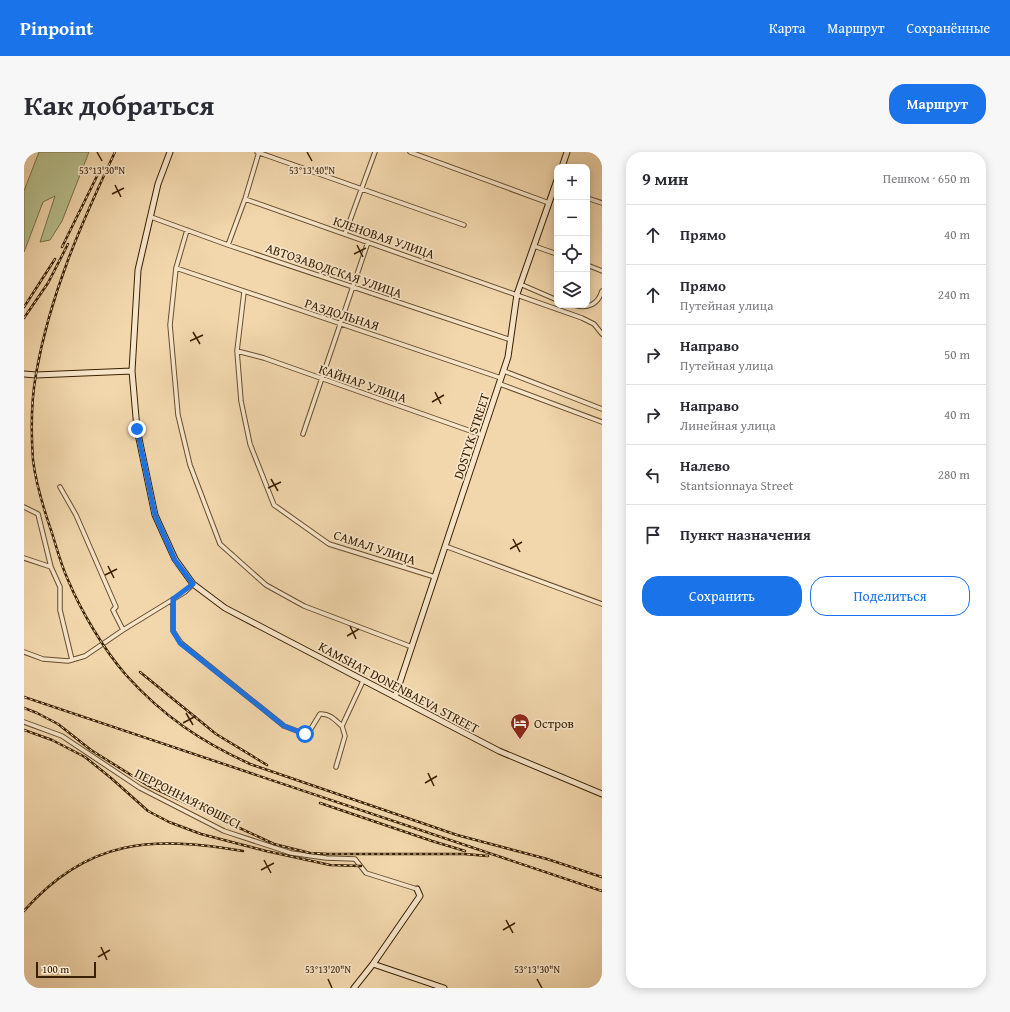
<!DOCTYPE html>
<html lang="ru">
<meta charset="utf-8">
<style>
:root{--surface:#fff;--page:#f7f7f7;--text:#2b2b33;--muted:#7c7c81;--line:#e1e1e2;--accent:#1a73e8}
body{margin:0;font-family:"Gentium Book Plus",serif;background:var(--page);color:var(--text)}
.controls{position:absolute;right:12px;top:12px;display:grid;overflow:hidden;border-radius:8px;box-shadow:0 2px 10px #0003}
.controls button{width:36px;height:36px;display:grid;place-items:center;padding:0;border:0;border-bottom:1px solid var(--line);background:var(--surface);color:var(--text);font:20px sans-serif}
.scale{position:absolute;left:12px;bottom:10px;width:60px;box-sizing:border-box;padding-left:4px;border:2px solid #392002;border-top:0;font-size:11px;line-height:14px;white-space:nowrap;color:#392002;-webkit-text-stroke:3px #f7e5ca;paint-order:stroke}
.stop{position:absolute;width:12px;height:12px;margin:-9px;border:3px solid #1a73e8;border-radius:50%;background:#fff}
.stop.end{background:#1a73e8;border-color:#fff;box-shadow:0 1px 4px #0008}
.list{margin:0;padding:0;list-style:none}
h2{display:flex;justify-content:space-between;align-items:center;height:52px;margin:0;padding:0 16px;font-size:17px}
h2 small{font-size:13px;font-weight:400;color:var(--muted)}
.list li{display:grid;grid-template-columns:26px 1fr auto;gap:12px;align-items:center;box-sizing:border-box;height:60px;padding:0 16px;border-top:1px solid var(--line)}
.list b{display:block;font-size:15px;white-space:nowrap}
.list p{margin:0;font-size:13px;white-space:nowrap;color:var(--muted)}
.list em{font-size:13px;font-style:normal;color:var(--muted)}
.actions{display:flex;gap:8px;padding:12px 16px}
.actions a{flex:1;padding:9px 0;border:1px solid var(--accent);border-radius:16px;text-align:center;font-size:14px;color:var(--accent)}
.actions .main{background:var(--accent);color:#fff}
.icon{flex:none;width:22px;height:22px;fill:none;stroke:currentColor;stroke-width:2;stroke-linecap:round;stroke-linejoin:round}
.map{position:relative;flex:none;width:578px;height:836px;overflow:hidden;border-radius:16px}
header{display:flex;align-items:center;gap:24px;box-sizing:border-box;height:56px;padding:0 20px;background:var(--accent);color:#fff}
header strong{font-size:19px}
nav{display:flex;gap:22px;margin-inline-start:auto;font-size:14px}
.intro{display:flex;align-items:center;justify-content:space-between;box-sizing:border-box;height:96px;padding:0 24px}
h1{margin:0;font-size:28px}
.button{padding:10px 18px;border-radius:16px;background:var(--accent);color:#fff;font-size:14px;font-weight:700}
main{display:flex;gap:24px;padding:0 24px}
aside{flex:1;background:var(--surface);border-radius:16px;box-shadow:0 2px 10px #0003}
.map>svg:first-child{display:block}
</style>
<header>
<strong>Pinpoint</strong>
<nav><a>Карта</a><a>Маршрут</a><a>Сохранённые</a></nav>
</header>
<div class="intro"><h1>Как добраться</h1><a class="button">Маршрут</a></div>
<main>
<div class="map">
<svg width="578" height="836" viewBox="0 0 578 836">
<rect width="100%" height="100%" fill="#f2d7ad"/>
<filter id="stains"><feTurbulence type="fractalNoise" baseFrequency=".005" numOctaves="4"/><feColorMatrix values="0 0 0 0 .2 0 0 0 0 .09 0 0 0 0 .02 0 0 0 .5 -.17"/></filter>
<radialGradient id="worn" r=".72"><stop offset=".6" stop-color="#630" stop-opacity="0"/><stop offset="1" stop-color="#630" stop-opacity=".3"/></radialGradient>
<path fill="#b7bf8d" stroke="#787048" d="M 15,0 L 65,0 L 38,69 L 26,88 L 16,90 L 31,44 L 19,50 L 0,100 L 0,39 Z"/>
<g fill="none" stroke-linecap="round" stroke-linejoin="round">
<defs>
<path id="street" d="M 233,0 L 440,73
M 386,0 L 525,51
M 563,46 L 578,51
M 221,47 L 558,166 L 570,172 L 578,182
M 127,65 L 204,93 L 487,188
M 163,78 L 152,116 L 146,173 L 154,263 L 166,313 L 196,392 L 242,433 L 280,454 L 388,495
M 321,82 L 351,0
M 204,93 L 221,47 L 235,0
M 510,94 L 533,102
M 563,113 L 578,119
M 152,116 L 477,226
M 496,132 L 533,148
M 220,140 L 213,199 L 217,249 L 226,292 L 250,353 L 305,392 L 411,425
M 550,153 C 563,157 574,153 578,139
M 213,199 L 240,206 L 458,283
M 480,219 L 578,257
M 476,232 L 578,270
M 279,282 L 344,90
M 36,335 L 52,363 L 92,455 L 89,458 L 99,478
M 0,355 L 14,362 L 27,415 L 36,435 L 36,458 L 48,508
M 421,394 L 578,452
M 0,406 L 27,415
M 149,447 L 149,479 L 157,491 L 260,574 L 281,582 L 285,580 L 296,562 C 306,561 312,569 318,574
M 0,500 L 19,507 L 44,509 L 61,504 L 99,478 L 161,440 L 169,432
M 0,570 L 38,584 L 116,636 L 200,679 L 267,701 L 302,706 L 331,707 L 342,721 L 393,737
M 312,615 L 321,584 L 318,574 L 339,529"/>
<path id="secondary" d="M 146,0 L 134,32 L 114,118 L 108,219 L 113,277 L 131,363 L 151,407 L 169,432 L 201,456 L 475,599 L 578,642
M 538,15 L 543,0
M 0,222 L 12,223 L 108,219
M 371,545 L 484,205 L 493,142 L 533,28
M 349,812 L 420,836
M 330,836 L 349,812 L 396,744 L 393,737"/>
</defs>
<use href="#street" stroke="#674e2d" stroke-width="5.5"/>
<use href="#secondary" stroke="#392002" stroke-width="7"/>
<use href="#street" stroke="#f7e5ca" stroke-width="3.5"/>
<use href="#secondary" stroke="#f7e5ca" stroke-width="5"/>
<defs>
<path id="rail" d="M 91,0 C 57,72 26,142 12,222 C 7,250 7,280 9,308 C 12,333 20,358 28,381 C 33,397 37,413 44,428 C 57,459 80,498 102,523 C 139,564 176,589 226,612 L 433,683 L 523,707 L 578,725
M 38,95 L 77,16
M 0,155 L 31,107
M 0,166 L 24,131 L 44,92
M 116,520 L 192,582 L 243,613
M 0,545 L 578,739
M 0,556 L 13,561 L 34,572 L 67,598 L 123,633 L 250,692 L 286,701 L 304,702 L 440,702 L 464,704
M 0,578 L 28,588 L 61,605 L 87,626 L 124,659 L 145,670 L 177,682 L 242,699 L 306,713 L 337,714
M 119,623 L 192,659
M 296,651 L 408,689 L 441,699
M 0,759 C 64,686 129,684 219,699"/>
</defs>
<use href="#rail" stroke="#392002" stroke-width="2.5"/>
<use href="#rail" stroke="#f7e5ca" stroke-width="1" stroke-dasharray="3" stroke-linecap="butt"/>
</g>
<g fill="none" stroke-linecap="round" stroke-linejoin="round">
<path stroke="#1a73e8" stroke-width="5" d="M 113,277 L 131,363 L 151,408 L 169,432 L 149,447 L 149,479 L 156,491 L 260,574 L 281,582"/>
</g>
<path fill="none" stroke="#392002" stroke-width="1.5" d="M 73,0 L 78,9M 283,0 L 288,9M 91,33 L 97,45M 88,42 L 100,36M 333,93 L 339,105M 330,102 L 342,96M 169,180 L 176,192M 166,189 L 179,183M 411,240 L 417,252M 408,250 L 420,243M 247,327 L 254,339M 244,336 L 257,330M 489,387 L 496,400M 486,397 L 498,390M 84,414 L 90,426M 81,423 L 93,417M 326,474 L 332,487M 323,484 L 335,477M 162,561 L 169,573M 159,571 L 172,564M 404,621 L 410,634M 401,631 L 413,624M 240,708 L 247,721M 237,718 L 250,711M 482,768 L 489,781M 479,778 L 491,771M 77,795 L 83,808M 74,805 L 86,798M 304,827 L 308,836M 513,827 L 518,836"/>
<defs>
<symbol id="hotel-pin" viewBox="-11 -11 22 30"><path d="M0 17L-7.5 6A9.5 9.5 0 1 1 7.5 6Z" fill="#8f2418" stroke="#f7e5ca"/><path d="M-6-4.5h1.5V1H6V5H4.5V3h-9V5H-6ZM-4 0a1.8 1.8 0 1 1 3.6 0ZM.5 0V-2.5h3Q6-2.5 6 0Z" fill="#fff"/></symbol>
</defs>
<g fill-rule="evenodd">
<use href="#hotel-pin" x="485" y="560" width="22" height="30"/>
</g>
<g text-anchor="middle" stroke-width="3.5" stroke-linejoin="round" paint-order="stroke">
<g font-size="13" fill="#392002" stroke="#f7e5ca">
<text transform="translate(360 85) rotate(19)" y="5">КЛЕНОВАЯ УЛИЦА</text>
<text transform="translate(310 118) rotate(19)" y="5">АВТОЗАВОДСКАЯ УЛИЦА</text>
<text transform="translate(318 162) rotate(18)" y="5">РАЗДОЛЬНАЯ</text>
<text transform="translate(339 231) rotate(19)" y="5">КАЙНАР УЛИЦА</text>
<text transform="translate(447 284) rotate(-72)" y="5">DOSTYK STREET</text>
<text transform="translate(351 395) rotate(18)" y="5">САМАЛ УЛИЦА</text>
<text transform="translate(375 535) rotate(28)" y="5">KAMSHAT DONENBAEVA STREET</text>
<text transform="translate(164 646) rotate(27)" y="5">ПЕРРОННАЯ КӨШЕСІ</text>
</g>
<g font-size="13" fill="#392002" stroke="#f7e5ca" text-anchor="start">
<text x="510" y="576">Остров</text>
</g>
</g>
<g font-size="10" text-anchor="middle" fill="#392002" stroke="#f7e5ca" stroke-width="3.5" stroke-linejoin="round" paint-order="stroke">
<text x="78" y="22">53°13'30"N</text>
<text x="288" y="22">53°13'40"N</text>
<text x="304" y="821">53°13'20"N</text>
<text x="513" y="821">53°13'30"N</text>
</g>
<rect width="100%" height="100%" filter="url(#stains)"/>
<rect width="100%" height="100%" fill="url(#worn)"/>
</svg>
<div class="controls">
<button>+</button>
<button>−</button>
<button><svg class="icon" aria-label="locate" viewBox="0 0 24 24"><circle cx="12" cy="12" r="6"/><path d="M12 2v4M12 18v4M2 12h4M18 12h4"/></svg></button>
<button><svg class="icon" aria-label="layers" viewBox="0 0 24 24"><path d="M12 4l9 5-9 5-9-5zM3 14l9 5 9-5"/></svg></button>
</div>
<div class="scale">100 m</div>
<div class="stop" style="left:281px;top:582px"></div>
<div class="stop end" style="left:113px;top:277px"></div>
</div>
<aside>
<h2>9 мин<small>Пешком · 650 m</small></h2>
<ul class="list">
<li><svg class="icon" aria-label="ahead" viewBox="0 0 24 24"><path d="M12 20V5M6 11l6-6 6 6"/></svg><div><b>Прямо</b></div><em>40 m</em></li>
<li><svg class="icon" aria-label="ahead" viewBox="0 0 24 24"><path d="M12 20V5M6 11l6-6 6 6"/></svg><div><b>Прямо</b><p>Путейная улица</p></div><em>240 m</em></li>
<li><svg class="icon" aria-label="right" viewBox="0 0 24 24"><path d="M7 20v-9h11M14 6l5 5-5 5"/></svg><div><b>Направо</b><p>Путейная улица</p></div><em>50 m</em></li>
<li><svg class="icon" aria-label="right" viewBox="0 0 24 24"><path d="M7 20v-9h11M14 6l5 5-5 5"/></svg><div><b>Направо</b><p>Линейная улица</p></div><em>40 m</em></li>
<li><svg class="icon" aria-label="left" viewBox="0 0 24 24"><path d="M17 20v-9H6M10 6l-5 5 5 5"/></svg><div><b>Налево</b><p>Stantsionnaya Street</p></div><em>280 m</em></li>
<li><svg class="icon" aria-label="arrive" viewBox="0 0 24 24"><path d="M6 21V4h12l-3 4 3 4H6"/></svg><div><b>Пункт назначения</b></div></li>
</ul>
<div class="actions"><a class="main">Сохранить</a><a>Поделиться</a></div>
</aside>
</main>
